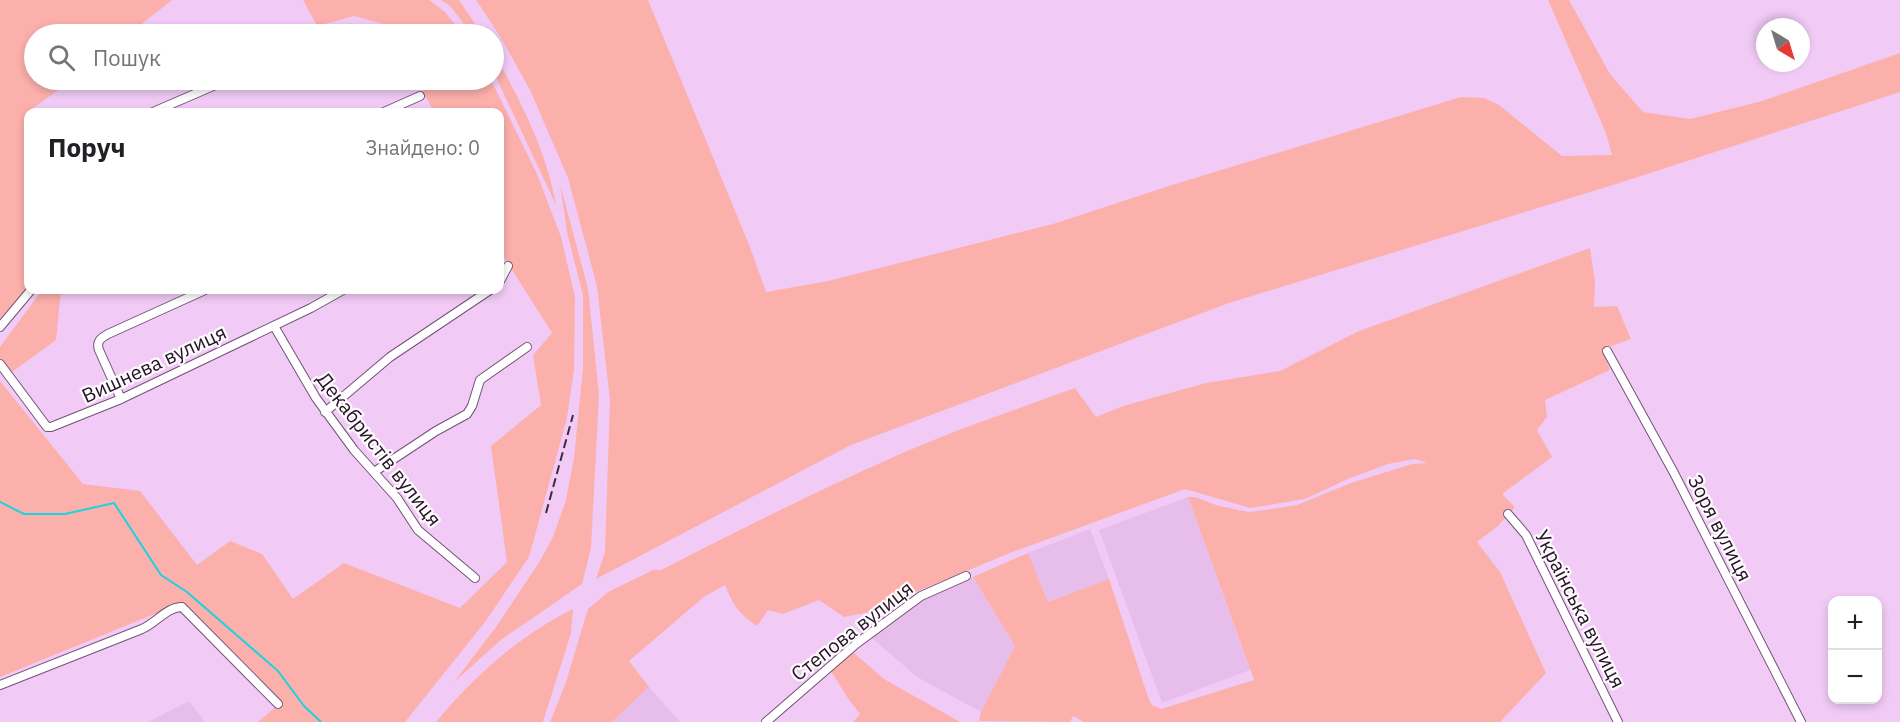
<!DOCTYPE html>
<html lang="uk">
<meta charset="utf-8">
<style>
:root{--surface:#fff;--page:#f2f2f2;--text:#202124;--muted:#757577;--line:#e0e0e0}
body{margin:0;font-family:"IBM Plex Sans",sans-serif;background:var(--page);color:var(--text)}
.controls{position:absolute;right:18px;bottom:18px;display:grid;overflow:hidden;border-radius:12px;box-shadow:0 3px 9px #0003}
.controls button{width:54px;height:54px;display:grid;place-items:center;padding:0;border:0;border-bottom:2px solid var(--line);background:var(--surface);color:var(--text);font:30px sans-serif}
.compass{position:absolute;left:1756px;top:18px;width:54px;height:54px;border-radius:50%;background:var(--surface);box-shadow:0 3px 9px #0003;rotate:142deg}
.list{margin:0;padding:0;list-style:none}
h2{display:flex;justify-content:space-between;align-items:center;height:78px;margin:0;padding:0 24px;font-size:26px}
h2 small{font-size:20px;font-weight:400;color:var(--muted)}
.icon{flex:none;width:33px;height:33px;fill:none;stroke:currentColor;stroke-width:2;stroke-linecap:round;stroke-linejoin:round}
.map{position:relative;flex:none;width:1900px;height:722px;overflow:hidden}
.search{position:absolute;background:var(--surface);box-shadow:0 3px 9px #0003;left:24px;top:24px;width:480px;height:66px;display:flex;align-items:center;gap:15px;box-sizing:border-box;padding:0 21px;border-radius:33px;color:var(--muted);font-size:22px}
.panel{position:absolute;background:var(--surface);box-shadow:0 3px 9px #0003;left:24px;top:108px;width:480px;height:186px;border-radius:12px}
.map>svg:first-child{display:block}
</style>
<div class="map">
<svg width="1900" height="722" viewBox="0 0 1900 722">
<rect width="100%" height="100%" fill="#f1cbf6"/>
<path fill="#e7bdec" d="M 1188,497 L 1250,670 L 1162,703 L 1099,530 Z
M 1090,529 L 1109,579 L 1048,602 L 1028,553 Z
M 973,577 L 1015,646 L 981,712 L 917,677 L 872,638 L 922,597 Z
M 649,687 L 680,722 L 612,722 Z
M 189,701 L 205,722 L 148,722 Z"/>
<path fill="#fcb0ac" d="M 0,0 L 172,0 L 129,34 L 34,34 L 34,80 L 72,80 L 28,112 L 28,290 L 0,328 Z
M 303,0 L 429,0 L 445,12 L 463,34 L 395,34 L 391,26 L 354,16 L 317,26 Z
M 441,0 L 459,0 L 482,34 L 472,34 L 450,6 Z
M 476,0 L 648,0 L 750,247 L 766,292 L 828,281 L 1053,224 L 1172,185 L 1461,97 L 1484,98 L 1499,105 L 1562,156 L 1612,155 L 1606,133 L 1548,0 L 1569,0 L 1610,74 L 1643,112 L 1690,119 L 1762,101 L 1900,53 L 1900,92 L 1613,185 L 1229,303 L 851,445 L 596,579 L 605,552 L 610,400 L 597,286 L 568,178 L 530,90 L 500,36 Z
M 494,53 C 520,100 547,152 556,205 L 494,73 Z
M 417,80 L 491,80 L 537,174 L 561,237 L 575,297 L 574,370 L 567,418 L 529,557 L 485,622 L 405,722 L 258,722 L 280,703 L 184,602 L 0,677 L 0,381 L 83,484 L 140,491 L 197,565 L 230,541 L 262,554 L 293,599 L 344,563 L 460,608 L 507,562 L 491,446 L 541,405 L 533,355 L 552,333 L 500,251 L 500,112 L 434,112 Z
M 560,184 L 588,288 L 599,395 L 591,548 L 582,584 L 502,639 L 454,682 L 496,627 L 540,561 L 553,537 L 566,500 L 574,458 L 583,368 L 583,295 L 567,232 Z
M 1590,248 L 1595,281 L 1594,307 L 1617,306 L 1631,339 L 1603,349 L 1610,370 L 1545,400 L 1547,417 L 1537,430 L 1552,457 L 1502,494 L 1515,507 L 1498,526 L 1477,542 L 1500,572 L 1546,673 L 1500,722 L 1084,722 L 1073,716 L 1070,722 L 979,721 L 981,712 L 1015,646 L 973,577 L 1028,553 L 1048,602 L 1109,579 L 1149,700 L 1152,705 L 1161,709 L 1254,680 L 1188,497 L 1195,497 L 1216,505 L 1248,512 L 1265,510 L 1297,505 L 1351,483 L 1412,464 L 1427,463 L 1415,459 L 1388,464 L 1350,478 L 1305,499 L 1250,508 L 1185,489 L 1010,553 L 865,613 L 844,617 L 819,600 L 783,614 L 768,610 L 757,626 C 739,614 733,605 725,585 L 705,596 L 629,661 L 649,687 L 612,722 L 550,722 L 565,685 L 588,609 L 608,592 L 653,570 L 661,570 C 736,532 810,494 887,460 C 948,432 1012,411 1075,388 L 1096,417 L 1123,406 L 1206,383 L 1280,371 L 1359,331 Z
M 42,290 L 61,290 L 56,340 L 8,375 L 0,366 L 0,347 Z
M 573,609 L 571,633 L 543,722 L 436,722 C 475,675 519,636 573,609 Z
M 854,653 L 884,679 L 960,722 L 853,722 L 860,714 L 849,700 L 831,671 L 848,654 Z"/>
<g fill="none" stroke-linecap="round" stroke-linejoin="round">
<path stroke="#1ad3e0" stroke-width="2" d="M 0,502 L 24,514 L 65,514 L 114,503 L 161,575 L 187,592 L 278,671 L 304,706 L 321,722"/>
<defs>
<path id="street" d="M 153,112 L 227,80
M 384,112 L 420,96
M 500,281 L 508,266
M 274,326 L 316,398 L 354,450 L 397,498 L 418,530 L 475,578
M 0,327 L 31,290
M 1607,351 L 1674,473 L 1801,722
M 0,364 L 47,427 L 51,427 L 121,399 L 311,308 L 343,290
M 121,399 L 99,350 C 96,341 101,338 108,334 L 205,290
M 325,412 L 390,357 L 490,290
M 374,472 L 436,431 L 467,414 L 472,406 L 480,380 L 527,347
M 1508,514 L 1526,535 L 1618,722
M 0,685 L 142,629 C 156,623 167,607 182,607 L 278,704
M 766,722 L 856,644 L 921,596 L 966,576"/>
</defs>
<use href="#street" stroke="#735277" stroke-width="10"/>
<use href="#street" stroke="#fff" stroke-width="8"/>
<path stroke="#3b2b3d" stroke-width="2" stroke-dasharray="9 4.5" stroke-linecap="butt" d="M 546,513 L 573,415"/>
</g>
<g text-anchor="middle" stroke-width="4.5" stroke-linejoin="round" paint-order="stroke">
<g font-size="20" fill="#211423" stroke="#fefafe">
<text transform="translate(154 364) rotate(-25)" y="7">Вишнева вулиця</text>
<text transform="translate(379 449) rotate(52)" y="7">Декабристів вулиця</text>
<text transform="translate(1720 528) rotate(63)" y="7">Зоря вулиця</text>
<text transform="translate(1580 609) rotate(63)" y="7">Українська вулиця</text>
<text transform="translate(852 631) rotate(-38)" y="7">Степова вулиця</text>
</g>
</g>
</svg>
<div class="controls">
<button>+</button>
<button>−</button>
</div>
<svg class="compass" viewBox="-18 -18 36 36"><path d="M0-13l5 13h-10z" fill="#e53935"/><path d="M0 13l5-13h-10z" fill="#757577"/></svg>
<div class="search"><svg class="icon" aria-label="search" viewBox="0 0 24 24"><circle cx="10" cy="10" r="6"/><path d="M15 15l6 6"/></svg>Пошук</div>
<section class="panel">
<h2>Поруч<small>Знайдено: 0</small></h2>
<ul class="list">
</ul>
</section>
</div>
